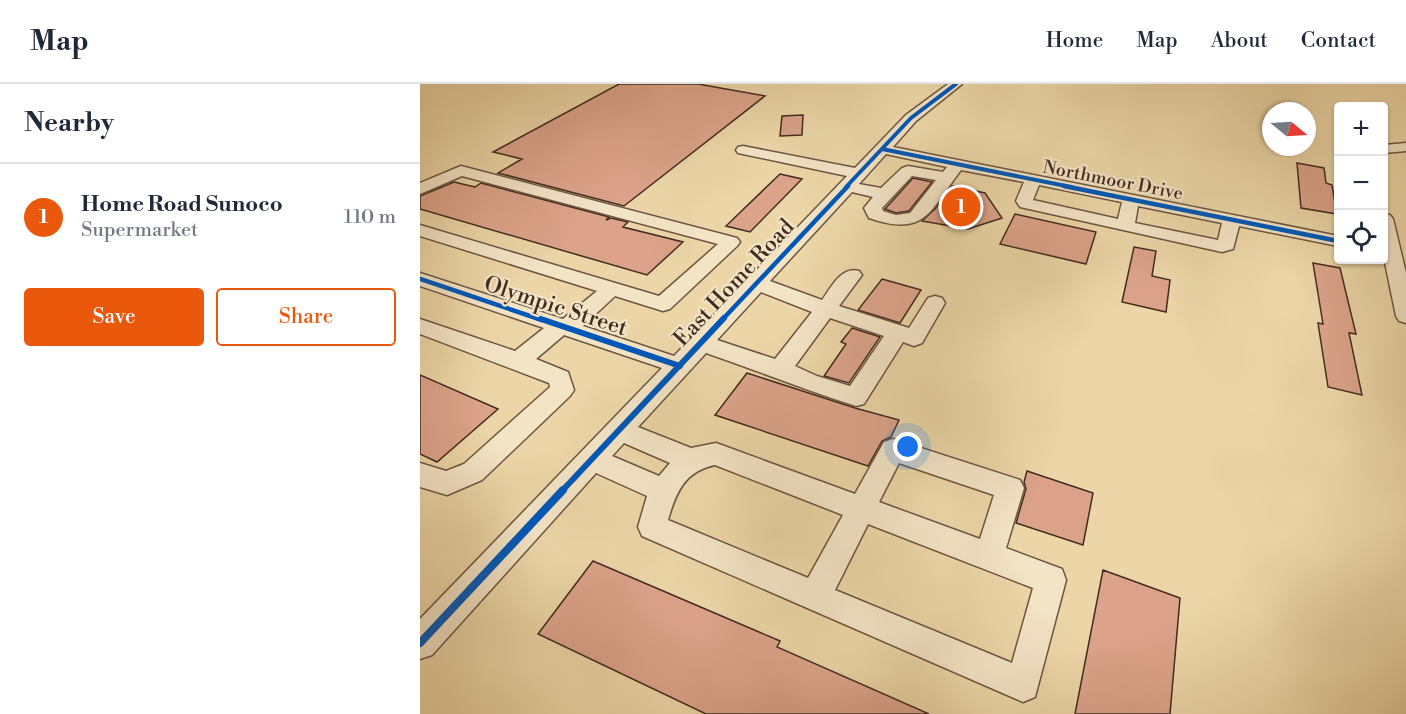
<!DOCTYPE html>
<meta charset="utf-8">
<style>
:root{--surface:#fff;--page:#f2f2f3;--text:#1f2937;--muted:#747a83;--line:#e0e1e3;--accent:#ea580c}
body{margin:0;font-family:"Libre Bodoni",serif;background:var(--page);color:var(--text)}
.controls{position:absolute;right:18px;top:18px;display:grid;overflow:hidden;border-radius:6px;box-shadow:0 2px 4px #0004}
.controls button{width:54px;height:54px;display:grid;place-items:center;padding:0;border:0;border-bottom:2px solid var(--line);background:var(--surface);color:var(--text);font:30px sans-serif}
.compass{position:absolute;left:842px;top:18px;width:54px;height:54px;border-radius:50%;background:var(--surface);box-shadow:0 2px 4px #0004;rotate:108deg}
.you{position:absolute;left:488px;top:363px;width:21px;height:21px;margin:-15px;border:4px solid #fff;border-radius:50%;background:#1a73e8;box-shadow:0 0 0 9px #1a73e833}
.badge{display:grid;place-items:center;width:39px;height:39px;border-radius:50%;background:var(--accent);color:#fff;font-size:20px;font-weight:700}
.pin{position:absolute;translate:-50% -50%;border:3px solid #fff;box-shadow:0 2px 6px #0006}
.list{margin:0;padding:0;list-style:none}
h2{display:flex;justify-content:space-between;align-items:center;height:78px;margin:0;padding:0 24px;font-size:26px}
h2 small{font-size:20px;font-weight:400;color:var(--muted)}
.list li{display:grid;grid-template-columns:39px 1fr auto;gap:18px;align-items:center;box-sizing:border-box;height:108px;padding:0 24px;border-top:2px solid var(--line)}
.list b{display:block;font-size:22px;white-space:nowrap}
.list p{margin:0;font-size:20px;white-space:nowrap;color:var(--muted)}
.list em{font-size:20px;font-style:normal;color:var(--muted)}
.actions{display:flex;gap:12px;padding:18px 24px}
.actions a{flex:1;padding:14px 0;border:2px solid var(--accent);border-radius:6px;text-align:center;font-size:21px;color:var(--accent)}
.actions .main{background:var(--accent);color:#fff}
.icon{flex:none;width:33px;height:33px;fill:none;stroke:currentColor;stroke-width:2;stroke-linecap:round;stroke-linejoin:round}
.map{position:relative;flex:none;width:986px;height:630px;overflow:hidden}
header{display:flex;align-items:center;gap:36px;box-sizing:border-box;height:84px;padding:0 30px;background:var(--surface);border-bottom:2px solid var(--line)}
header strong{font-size:28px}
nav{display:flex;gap:33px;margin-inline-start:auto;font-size:21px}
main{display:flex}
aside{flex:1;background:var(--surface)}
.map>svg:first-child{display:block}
</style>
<header>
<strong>Map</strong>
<nav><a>Home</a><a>Map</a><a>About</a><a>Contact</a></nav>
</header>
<main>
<aside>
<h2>Nearby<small></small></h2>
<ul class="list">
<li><span class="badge">1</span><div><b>Home Road Sunoco</b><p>Supermarket</p></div><em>110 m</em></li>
</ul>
<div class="actions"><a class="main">Save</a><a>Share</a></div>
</aside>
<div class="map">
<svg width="986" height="630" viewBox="0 0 986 630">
<rect width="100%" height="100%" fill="#ecd6a7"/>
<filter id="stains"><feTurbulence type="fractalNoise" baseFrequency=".00333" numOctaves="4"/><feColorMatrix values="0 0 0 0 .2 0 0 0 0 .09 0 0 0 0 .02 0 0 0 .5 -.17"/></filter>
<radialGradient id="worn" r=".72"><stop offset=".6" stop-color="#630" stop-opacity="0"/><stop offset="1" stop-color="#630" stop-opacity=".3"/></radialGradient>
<path fill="#dca38a" stroke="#422b20" stroke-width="1.5" d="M 199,0 L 278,0 L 345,12 L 204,122 L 78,89 L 102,75 L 73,68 Z
M 383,31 L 382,51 L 360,52 L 362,32 Z
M 877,79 L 904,84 L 906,99 L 912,101 L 917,130 L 881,124 Z
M 360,90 L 382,95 L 330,148 L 306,142 Z
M 493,94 L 512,98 L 489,127 L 476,129 L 465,125 Z
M 34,98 L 55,103 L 61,99 L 189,133 L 186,136 L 191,134 L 208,138 L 203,143 L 263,158 L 227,191 L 0,125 L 0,112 Z
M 532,102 L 565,109 L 582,134 L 548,145 L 502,137 L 515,125 Z
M 595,130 L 676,148 L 666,180 L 580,160 Z
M 714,163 L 736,167 L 732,192 L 750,196 L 746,228 L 702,218 Z
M 893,179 L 920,184 L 936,250 L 929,249 L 942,311 L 908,303 L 898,239 L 903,240 Z
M 462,195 L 501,206 L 480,239 L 438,226 Z
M 432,244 L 460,253 L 429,299 L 404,292 L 426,260 L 421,258 Z
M 327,289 L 435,324 L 479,336 L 471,353 L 462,357 L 448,382 L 295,331 Z
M 0,291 L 78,325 L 17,378 L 0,370 Z
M 607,387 L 673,409 L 663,461 L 596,439 L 606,405 L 604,398 Z
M 173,477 L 360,557 L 357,563 L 509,630 L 286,630 L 118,550 Z
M 683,486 L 760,514 L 750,630 L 655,630 Z"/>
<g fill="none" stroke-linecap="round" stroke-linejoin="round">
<defs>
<path id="minor" d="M 528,0 L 542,0 L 496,37 L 473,63 L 918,152 L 918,162 L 819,142 L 813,165 L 802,168 L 600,123 L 596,117 L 604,98 L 541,86 C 510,126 506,154 449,134 L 444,124 L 453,113 L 432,108 L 350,197 L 402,216 C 411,204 421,182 439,187 L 442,191 L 419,222 L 489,244 L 508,214 L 515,212 L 522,214 L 525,219 L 502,259 L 494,262 L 483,258 L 444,320 L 436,322 C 385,306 336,286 286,269 L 218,343 L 271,364 L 296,359 L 435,410 L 464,358 L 473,355 L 600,396 L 604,404 L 586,464 L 642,485 L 646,496 L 615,613 L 603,618 L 222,452 L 218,443 L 227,412 L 176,389 L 12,571 L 0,575 L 0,535 L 242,284 L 144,251 L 116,275 L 148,288 L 154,306 L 150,312 L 62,396 L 27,411 L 0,403 L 0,379 L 26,387 L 44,380 L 130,303 L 129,299 L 0,250 L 0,235 L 95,267 L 124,244 L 0,202 L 0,189 L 143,235 L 177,207 L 0,152 L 0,141 L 239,212 L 298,160 L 42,92 L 0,110 L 0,99 L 41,82 L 317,154 L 320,158 L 317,162 L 250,225 L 243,227 L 195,212 L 163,242 L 254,272 L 427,92 L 318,69 L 316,66 L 318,63 L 323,62 L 435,84 L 486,31 ZM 466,70 L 527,83 L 523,88 L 488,82 L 482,84 L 461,104 L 439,100 ZM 492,92 L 516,96 L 490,129 L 476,131 L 463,127 L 462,124 ZM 619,101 L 702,118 L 698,135 L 613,116 ZM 718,122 L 802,139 L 798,156 L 715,139 ZM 341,208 L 392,228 L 355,275 L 297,256 ZM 410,234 L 464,252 L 430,302 L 397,292 L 375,282 ZM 204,359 L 250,379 L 239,392 L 192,372 ZM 479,379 L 574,411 L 560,455 L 459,418 ZM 295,381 L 423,431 L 388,494 L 248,436 C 256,408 265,387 295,381 ZM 448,440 L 613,504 L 592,579 L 415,506 Z
M 986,59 L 986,67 L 964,69 L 964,61 Z
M 964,130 L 970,131 L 973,135 L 986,189 L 986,239 L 979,237 L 976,232 L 964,174 Z"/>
</defs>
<use href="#minor" stroke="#6c5642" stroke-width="3"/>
<use href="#minor" fill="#f3e4c6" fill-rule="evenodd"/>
<defs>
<path id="cycleway-far3" d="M 462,65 L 651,103
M 426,103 L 491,34 L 536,0"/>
<path id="cycleway-far2" d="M 644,102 L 918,157
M 0,195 L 122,236
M 302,236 L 428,102"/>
<path id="cycleway-far1" d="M 118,234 L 260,282
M 141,408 L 304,234"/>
<path id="cycleway" d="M 0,559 L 143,406"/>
</defs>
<use href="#cycleway-far3" stroke="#f3e4c6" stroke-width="6"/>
<use href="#cycleway-far2" stroke="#f3e4c6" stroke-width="8"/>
<use href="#cycleway-far1" stroke="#f3e4c6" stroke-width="10"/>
<use href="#cycleway" stroke="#f3e4c6" stroke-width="11"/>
<use href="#cycleway-far3" stroke="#0057b8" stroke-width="4"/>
<use href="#cycleway-far2" stroke="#0057b8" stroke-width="4.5"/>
<use href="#cycleway-far1" stroke="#0057b8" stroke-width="6"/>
<use href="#cycleway" stroke="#0057b8" stroke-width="8"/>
</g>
<g text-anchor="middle" stroke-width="4.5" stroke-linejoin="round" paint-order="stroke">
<g font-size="18" fill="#422b20" stroke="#f3e4c6">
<text transform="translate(693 96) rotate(11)" y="6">Northmoor Drive</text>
</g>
<g font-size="22" fill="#422b20" stroke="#f3e4c6">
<text transform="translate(313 198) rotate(-47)" y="8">East Home Road</text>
<text transform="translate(136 221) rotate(18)" y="8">Olympic Street</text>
</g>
</g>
<rect width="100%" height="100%" filter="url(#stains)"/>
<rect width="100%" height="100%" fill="url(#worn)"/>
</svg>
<div class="controls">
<button>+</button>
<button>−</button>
<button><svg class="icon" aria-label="locate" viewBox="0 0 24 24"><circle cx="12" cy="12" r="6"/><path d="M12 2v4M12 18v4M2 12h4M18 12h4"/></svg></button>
</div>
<svg class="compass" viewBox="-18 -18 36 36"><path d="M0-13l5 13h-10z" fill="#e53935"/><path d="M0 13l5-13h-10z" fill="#747a83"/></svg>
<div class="you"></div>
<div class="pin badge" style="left:541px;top:123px">1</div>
</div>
</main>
